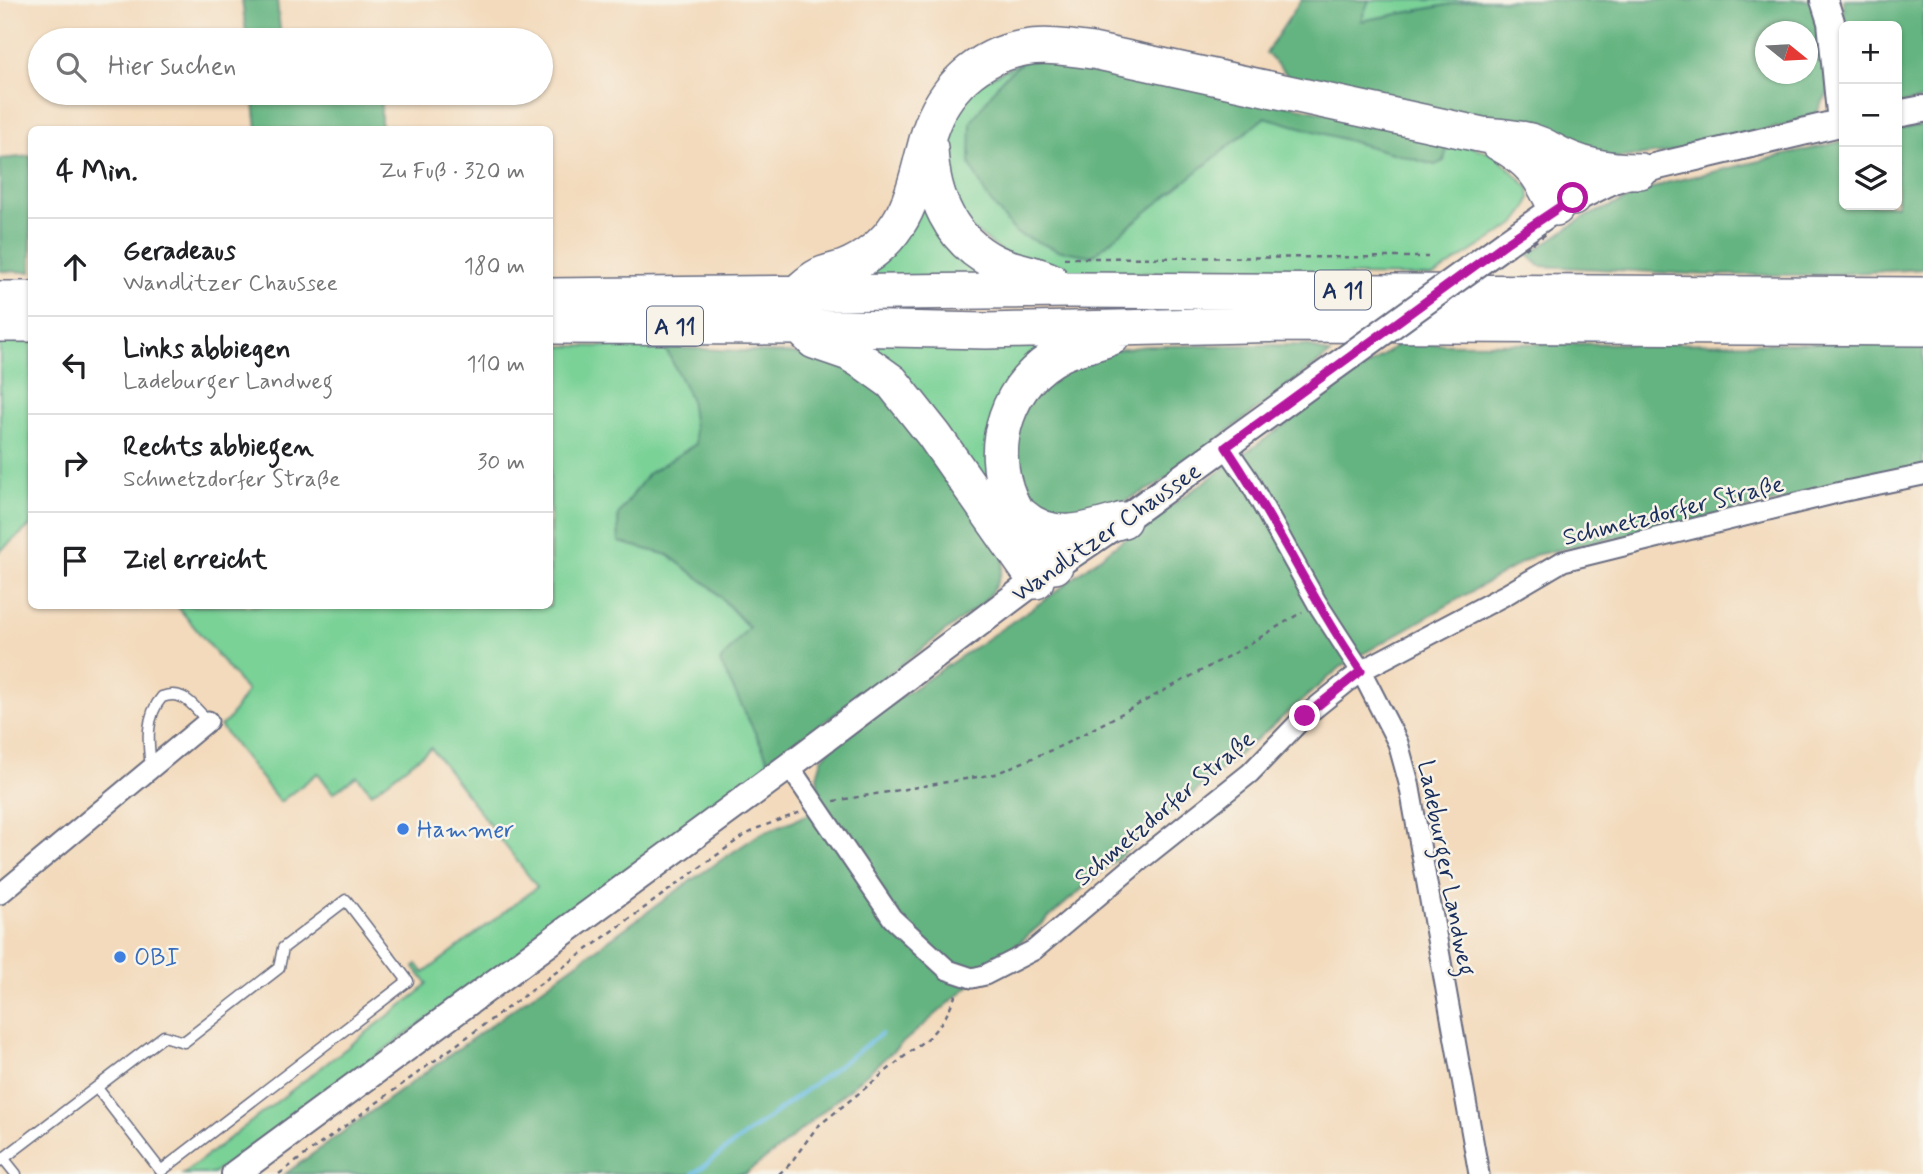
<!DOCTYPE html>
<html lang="de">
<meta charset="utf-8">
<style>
:root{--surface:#fff;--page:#f2f2f2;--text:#202124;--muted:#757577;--line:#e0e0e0}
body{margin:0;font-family:Mynerve,sans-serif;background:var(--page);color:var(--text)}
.controls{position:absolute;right:21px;top:21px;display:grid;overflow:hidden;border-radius:10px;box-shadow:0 2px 5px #0004}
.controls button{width:63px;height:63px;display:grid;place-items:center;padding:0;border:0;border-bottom:2px solid var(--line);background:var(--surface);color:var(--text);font:35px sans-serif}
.compass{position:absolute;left:1755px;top:21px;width:63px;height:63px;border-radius:50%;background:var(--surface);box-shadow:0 2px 5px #0004;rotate:108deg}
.stop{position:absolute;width:21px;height:21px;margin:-16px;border:5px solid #b5179e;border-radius:50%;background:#fff}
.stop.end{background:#b5179e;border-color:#fff;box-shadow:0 2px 7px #0008}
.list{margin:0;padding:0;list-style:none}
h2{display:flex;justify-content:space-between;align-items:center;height:91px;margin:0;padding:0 28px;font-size:30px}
h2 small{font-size:23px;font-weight:400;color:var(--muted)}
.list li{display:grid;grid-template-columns:46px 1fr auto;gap:21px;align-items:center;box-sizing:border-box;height:98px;padding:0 28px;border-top:2px solid var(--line)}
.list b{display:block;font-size:26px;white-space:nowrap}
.list p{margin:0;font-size:23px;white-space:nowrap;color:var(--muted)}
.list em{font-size:23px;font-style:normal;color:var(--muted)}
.icon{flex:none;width:38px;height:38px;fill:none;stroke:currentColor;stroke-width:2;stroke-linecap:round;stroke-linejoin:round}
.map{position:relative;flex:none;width:1923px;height:1174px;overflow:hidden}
.search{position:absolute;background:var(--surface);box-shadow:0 2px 5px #0004;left:28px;top:28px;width:525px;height:77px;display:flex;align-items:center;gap:18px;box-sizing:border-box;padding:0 24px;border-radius:38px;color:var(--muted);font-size:26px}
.panel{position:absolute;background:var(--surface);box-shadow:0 2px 5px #0004;left:28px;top:126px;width:525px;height:483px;border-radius:10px}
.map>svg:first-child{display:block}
</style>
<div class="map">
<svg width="1923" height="1174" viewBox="0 0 1923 1174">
<rect width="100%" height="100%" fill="#f7f3e8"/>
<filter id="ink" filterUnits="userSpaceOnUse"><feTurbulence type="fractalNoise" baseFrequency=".0143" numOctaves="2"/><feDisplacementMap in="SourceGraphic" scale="14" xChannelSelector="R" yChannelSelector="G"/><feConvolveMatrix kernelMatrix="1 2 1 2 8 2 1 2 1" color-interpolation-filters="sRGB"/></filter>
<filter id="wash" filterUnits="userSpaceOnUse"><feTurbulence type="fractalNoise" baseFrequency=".00686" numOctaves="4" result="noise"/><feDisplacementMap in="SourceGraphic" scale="28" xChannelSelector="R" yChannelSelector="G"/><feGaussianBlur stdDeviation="1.57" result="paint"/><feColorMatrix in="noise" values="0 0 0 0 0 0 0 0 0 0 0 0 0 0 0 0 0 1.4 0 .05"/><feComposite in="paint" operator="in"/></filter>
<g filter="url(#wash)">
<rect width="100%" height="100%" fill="#f3dabc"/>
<path fill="#7ad297" stroke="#4a807a" stroke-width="2" d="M 1369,0 L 1474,0 L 1360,21 Z
M 1025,60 L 1092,255 L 1265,117 L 1435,165 L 1444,137 L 1496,155 L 1529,188 L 1530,198 L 1526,209 L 1515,224 L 1433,276 L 1051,272 L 1018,264 L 954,215 L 944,131 L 973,86 Z
M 924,181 L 1004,277 L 852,278 Z
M 1062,339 L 1012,525 L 852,342 Z
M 0,342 L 32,342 L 31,525 L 0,551 Z
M 550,346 L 665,347 L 691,398 L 696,444 L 648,474 L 618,515 L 619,542 L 668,555 L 711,587 L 749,628 L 721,663 L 770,763 L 704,819 L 213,1174 L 183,1174 L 418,993 L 427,983 L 414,967 L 417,964 L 424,973 L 537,887 L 431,748 L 372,793 L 357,776 L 333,793 L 318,773 L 280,802 L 220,726 L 228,720 L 247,691 L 177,606 L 550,606 Z"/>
<path fill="#63b480" stroke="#3f726f" stroke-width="2" fill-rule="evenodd" d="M 242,0 L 277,0 L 281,40 L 247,40 Z
M 1301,0 L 1369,0 L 1361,21 L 1474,0 L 1816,0 L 1829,91 L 1817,112 L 1784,126 L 1664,153 L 1605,159 L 1291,79 L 1266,53 ZM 1766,32 L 1808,32 L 1808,74 L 1766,74 Z
M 1843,0 L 1923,0 L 1923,100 L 1897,104 L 1897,26 L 1844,28 Z
M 1059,58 L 1444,137 L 1447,147 L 1444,161 L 1435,165 L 1265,117 L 1092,256 L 1057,250 L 1016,233 L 987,197 L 970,164 L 971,122 L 1002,79 L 1025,60 Z
M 253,93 L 381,93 L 381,129 L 257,129 Z
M 1923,125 L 1923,269 L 1818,275 L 1709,275 L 1540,266 L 1528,255 L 1583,218 L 1666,183 L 1844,141 L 1844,205 L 1897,205 L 1897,130 Z
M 31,156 L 31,272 L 0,271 L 0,159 Z
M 1923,343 L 1923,470 L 1535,555 L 1342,666 L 780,1148 L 745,1174 L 285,1174 L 693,879 L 760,834 L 812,813 L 819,794 L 817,776 L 822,759 L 837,740 L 1049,597 L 1120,542 L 1399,344 Z
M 1306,345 L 1330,354 L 1157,485 L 1088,520 L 1065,523 L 1019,495 L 1013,479 L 1021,407 L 1066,364 L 1111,351 L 1145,346 Z
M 665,347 L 797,354 L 850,365 L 885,386 L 1004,555 C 1003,576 996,587 983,603 L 770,763 L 720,662 L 749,627 L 711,587 L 668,555 L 619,542 L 618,515 L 648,474 L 696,444 L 690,398 Z"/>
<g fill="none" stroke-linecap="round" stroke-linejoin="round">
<path stroke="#68bce4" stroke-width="4.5" d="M 693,1174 L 881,1034"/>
</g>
</g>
<g filter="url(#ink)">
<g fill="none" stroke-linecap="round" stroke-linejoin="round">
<defs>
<path id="lane" d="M 151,767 C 148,743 145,716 162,697 C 185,689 193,707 208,721
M 4,1159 L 16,1174
M 0,1161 L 164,1036 L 184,1042 L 279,968 L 283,948 L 346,900 L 408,981 L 161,1171 L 97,1088"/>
<path id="street" d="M 1226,447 L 1248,479 L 1317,603 L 1361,671 L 1398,743 L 1409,783 L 1479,1174
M 789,766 L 892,918 L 948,970 L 972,978 L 985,975 L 1034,950 L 1142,859 L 1250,773 L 1305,716 L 1361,671 L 1507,594 L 1563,561 L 1841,492 L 1923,475
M 0,894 L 208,721"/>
<path id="secondary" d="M 1824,0 L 1831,22 L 1841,123
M 1897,114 L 1923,109
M 1506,243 L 1556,208 L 1613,180 L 1654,167 L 1844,122
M 235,1174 L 789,766 L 1055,566 L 1123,520 L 1322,376"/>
<path id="highway" d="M 1499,143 C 1531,160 1541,176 1556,208
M 930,148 C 932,195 949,239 994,262 C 1012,271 1033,272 1051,281
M 1549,149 C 1579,166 1606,171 1640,171
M 798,292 C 804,287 811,280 819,276 C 826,272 836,271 844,268 C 866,259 885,244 898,224 C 915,198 920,163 929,133 C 943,89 977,56 1024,48 C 1046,44 1071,48 1093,51 L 1483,135 C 1511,137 1555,138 1567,171 C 1570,179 1571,189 1573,198
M 550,296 L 1070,290 L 1923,295
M 0,299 L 32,299
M 0,324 L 32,324
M 550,326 L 800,327 L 986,331 L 1288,324 L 1923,328
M 805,332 L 814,341 L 849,353 L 867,364 L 892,382 L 934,435 L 1036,581
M 1021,515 C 1052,543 1087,531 1123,520
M 1055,566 C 1040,545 1020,524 1010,500 C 986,446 1008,381 1061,354 C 1077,346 1096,344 1112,337"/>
</defs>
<use href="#lane" stroke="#676b7f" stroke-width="13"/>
<use href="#street" stroke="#676b7f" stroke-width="23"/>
<use href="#secondary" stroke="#676b7f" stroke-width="30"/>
<use href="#highway" stroke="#676b7f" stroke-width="38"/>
<path stroke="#676b7f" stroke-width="2.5" stroke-dasharray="5 5" stroke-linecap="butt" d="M 1064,258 L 1428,257
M 834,801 L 995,774 L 1063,745 L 1236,652 L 1302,612
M 279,1174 L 739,839 L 758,828 L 801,812
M 779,1174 L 789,1165 L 817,1127 L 931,1035 L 945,1018 L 958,990"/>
<use href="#lane" stroke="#fff" stroke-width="10"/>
<use href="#street" stroke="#fff" stroke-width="19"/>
<use href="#secondary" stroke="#fff" stroke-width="26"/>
<use href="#highway" stroke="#fff" stroke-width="35"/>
<defs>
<path id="secondary-bridge" d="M 1322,376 L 1506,243"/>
</defs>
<use href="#secondary-bridge" stroke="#676b7f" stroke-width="30" stroke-linecap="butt"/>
<path stroke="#676b7f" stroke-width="2.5" stroke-dasharray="5 5" stroke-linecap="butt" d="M 1525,249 L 1546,234"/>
<use href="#secondary-bridge" stroke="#fff" stroke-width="26"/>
</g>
</g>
<g fill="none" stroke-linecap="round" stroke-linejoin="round" filter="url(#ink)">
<path stroke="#b5179e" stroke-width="9" d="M 1305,716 L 1361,671 C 1311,599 1275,519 1226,447 L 1506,243 L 1573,198"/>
</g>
<g fill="#3f7fe0" stroke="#f7f3e8" stroke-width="2.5">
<circle cx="403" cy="829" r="7"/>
<circle cx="120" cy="957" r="7"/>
</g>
<g text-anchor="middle" stroke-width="5" stroke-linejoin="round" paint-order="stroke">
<g fill="#f7f3e8" stroke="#5d6a87" stroke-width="2">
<rect x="1315" y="270.5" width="56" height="39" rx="5"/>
<rect x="647" y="306.5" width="56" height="39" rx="5"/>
</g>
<g font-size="23" font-weight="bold" fill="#1b2f5e">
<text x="1343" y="298">A 11</text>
<text x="675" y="334">A 11</text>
</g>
<g font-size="24" fill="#1b2f5e" stroke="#f7f3e8">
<text transform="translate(1673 510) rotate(-14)" y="8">Schmetzdorfer Straße</text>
<text transform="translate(1106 532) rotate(-35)" y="8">Wandlitzer Chaussee</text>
<text transform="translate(1164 808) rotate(-40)" y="8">Schmetzdorfer Straße</text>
<text transform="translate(1447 868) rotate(79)" y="8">Ladeburger Landweg</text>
</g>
<g font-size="24" fill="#366cbe" stroke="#f7f3e8" text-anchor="start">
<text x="417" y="837">Hammer</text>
<text x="134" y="965">OBI</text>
</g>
</g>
</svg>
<div class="controls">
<button>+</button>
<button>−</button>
<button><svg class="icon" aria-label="layers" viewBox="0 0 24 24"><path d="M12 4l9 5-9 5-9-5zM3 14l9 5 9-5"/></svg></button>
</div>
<svg class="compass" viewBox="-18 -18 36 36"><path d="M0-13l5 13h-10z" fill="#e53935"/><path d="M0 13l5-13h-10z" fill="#757577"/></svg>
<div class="stop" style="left:1573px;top:198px"></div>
<div class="stop end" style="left:1305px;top:716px"></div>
<div class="search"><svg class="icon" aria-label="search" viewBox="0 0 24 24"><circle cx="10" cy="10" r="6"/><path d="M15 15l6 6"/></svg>Hier suchen</div>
<section class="panel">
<h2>4 Min.<small>Zu Fuß · 320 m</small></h2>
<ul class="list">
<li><svg class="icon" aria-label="ahead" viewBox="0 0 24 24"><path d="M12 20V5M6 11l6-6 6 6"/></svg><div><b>Geradeaus</b><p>Wandlitzer Chaussee</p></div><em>180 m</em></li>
<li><svg class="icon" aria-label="left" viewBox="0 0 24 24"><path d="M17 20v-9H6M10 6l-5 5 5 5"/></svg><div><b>Links abbiegen</b><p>Ladeburger Landweg</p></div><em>110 m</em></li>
<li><svg class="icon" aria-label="right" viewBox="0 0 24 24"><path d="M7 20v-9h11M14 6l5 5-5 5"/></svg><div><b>Rechts abbiegen</b><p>Schmetzdorfer Straße</p></div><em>30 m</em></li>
<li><svg class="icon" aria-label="arrive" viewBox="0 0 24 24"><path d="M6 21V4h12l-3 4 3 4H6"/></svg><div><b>Ziel erreicht</b></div></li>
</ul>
</section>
</div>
